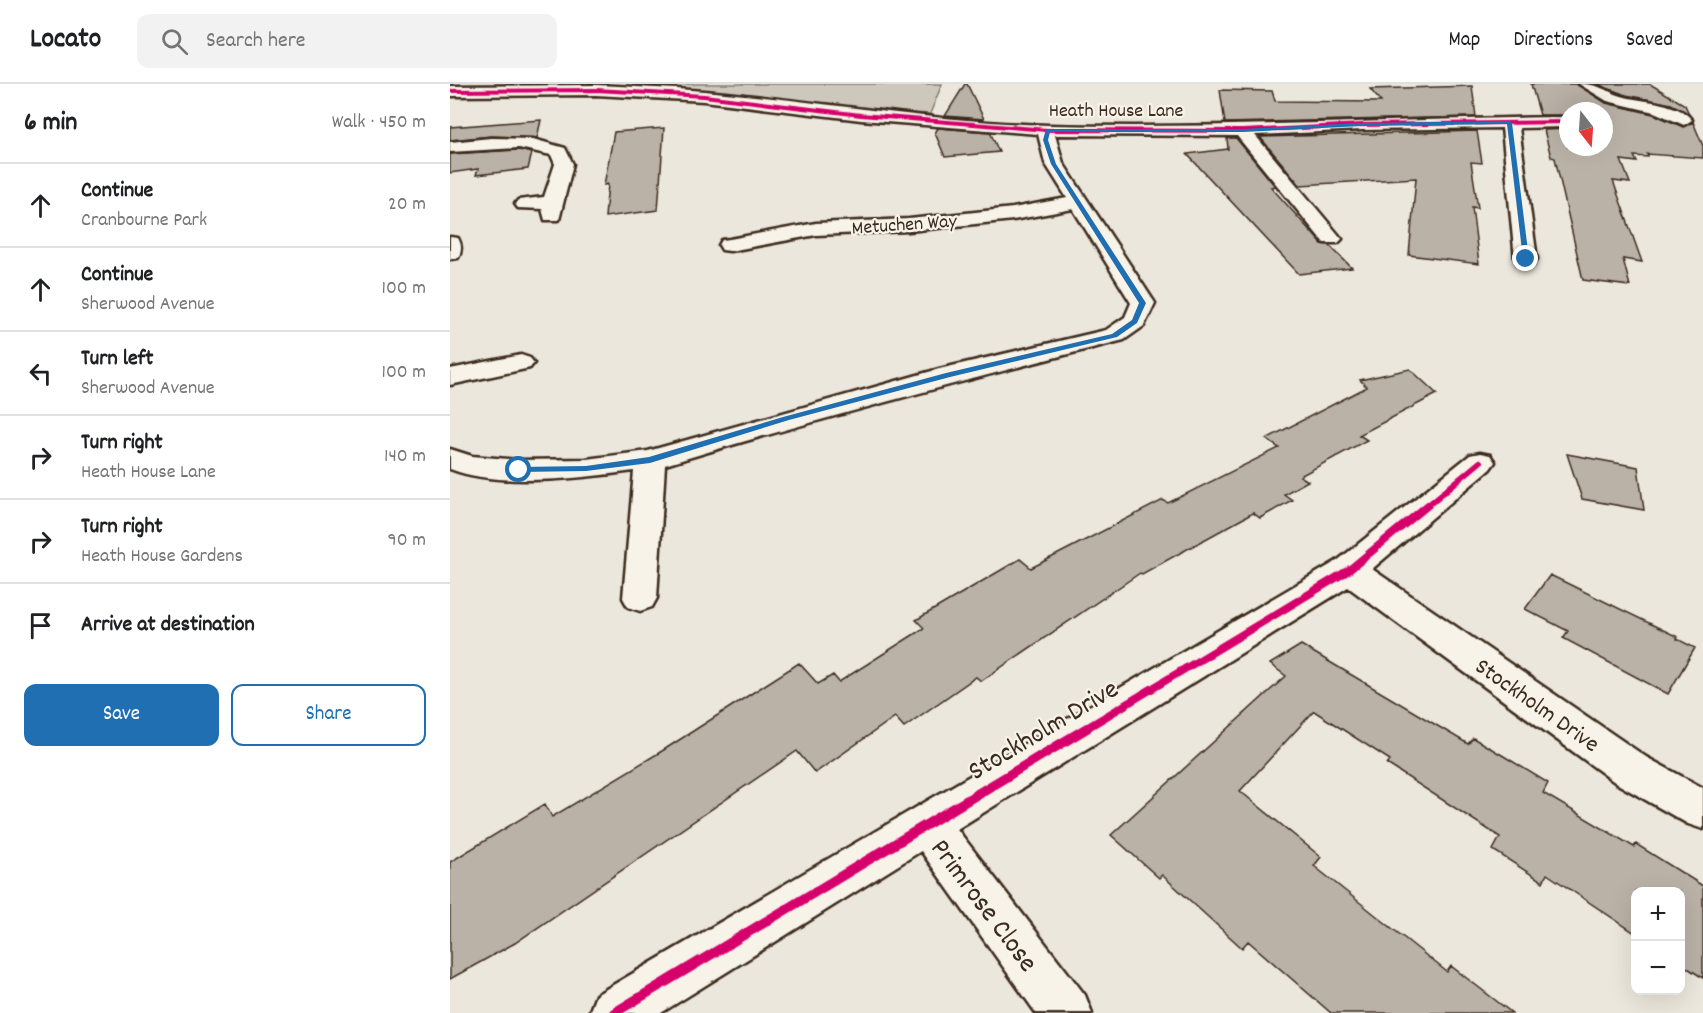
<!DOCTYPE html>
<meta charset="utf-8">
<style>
:root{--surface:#fff;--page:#f2f2f2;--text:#202124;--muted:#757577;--line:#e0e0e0;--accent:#1f6fb2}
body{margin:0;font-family:Dekko,sans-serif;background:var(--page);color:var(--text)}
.controls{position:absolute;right:18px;bottom:18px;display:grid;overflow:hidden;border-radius:12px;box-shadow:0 6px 24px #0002}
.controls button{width:54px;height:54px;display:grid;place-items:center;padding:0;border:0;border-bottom:2px solid var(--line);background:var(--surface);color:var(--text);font:30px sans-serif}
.compass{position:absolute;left:1109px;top:18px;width:54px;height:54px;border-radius:50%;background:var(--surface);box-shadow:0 6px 24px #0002;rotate:163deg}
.stop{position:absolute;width:18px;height:18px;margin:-14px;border:4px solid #1f6fb2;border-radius:50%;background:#fff}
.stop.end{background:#1f6fb2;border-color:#fff;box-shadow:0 2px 6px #0008}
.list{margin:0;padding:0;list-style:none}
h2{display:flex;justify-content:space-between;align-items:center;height:78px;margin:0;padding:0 24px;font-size:26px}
h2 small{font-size:20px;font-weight:400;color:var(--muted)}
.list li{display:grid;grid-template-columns:39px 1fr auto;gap:18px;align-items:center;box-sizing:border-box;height:84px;padding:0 24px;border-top:2px solid var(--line)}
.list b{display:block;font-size:22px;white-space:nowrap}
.list p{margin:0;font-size:20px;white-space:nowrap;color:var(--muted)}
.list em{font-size:20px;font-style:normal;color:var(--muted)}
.actions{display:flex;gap:12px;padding:18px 24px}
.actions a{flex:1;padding:14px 0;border:2px solid var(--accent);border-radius:12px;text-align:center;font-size:21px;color:var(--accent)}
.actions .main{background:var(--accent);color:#fff}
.icon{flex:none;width:33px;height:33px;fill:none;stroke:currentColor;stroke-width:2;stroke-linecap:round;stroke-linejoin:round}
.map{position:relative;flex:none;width:1253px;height:929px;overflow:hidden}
header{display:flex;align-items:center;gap:36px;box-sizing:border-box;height:84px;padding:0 30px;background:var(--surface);border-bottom:2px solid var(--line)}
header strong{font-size:28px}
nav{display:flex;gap:33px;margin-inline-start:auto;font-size:21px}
.search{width:420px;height:54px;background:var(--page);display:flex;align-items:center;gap:15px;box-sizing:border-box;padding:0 21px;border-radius:12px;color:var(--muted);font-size:22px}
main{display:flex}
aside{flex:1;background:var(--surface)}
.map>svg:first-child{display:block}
</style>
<header>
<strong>Locato</strong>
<div class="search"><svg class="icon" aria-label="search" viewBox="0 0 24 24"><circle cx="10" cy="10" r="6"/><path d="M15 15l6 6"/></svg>Search here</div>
<nav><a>Map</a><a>Directions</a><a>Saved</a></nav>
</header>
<main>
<aside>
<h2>6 min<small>Walk · 450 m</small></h2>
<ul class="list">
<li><svg class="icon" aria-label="ahead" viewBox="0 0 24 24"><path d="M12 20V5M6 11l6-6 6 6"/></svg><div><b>Continue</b><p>Cranbourne Park</p></div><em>20 m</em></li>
<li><svg class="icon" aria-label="ahead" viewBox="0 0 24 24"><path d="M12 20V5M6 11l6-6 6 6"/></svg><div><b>Continue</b><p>Sherwood Avenue</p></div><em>100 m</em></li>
<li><svg class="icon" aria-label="left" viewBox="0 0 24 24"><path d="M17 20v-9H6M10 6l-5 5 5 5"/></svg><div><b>Turn left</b><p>Sherwood Avenue</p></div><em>100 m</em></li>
<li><svg class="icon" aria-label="right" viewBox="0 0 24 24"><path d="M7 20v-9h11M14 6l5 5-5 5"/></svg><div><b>Turn right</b><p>Heath House Lane</p></div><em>140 m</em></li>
<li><svg class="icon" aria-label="right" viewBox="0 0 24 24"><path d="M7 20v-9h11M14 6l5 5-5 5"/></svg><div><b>Turn right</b><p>Heath House Gardens</p></div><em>90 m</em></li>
<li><svg class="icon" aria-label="arrive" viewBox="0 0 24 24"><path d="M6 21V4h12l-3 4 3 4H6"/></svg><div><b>Arrive at destination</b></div></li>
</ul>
<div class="actions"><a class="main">Save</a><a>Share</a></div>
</aside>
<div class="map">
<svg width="1253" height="929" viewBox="0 0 1253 929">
<rect width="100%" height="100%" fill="#ece7dc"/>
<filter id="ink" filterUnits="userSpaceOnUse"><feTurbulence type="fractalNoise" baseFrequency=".0167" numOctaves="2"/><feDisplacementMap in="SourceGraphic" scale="12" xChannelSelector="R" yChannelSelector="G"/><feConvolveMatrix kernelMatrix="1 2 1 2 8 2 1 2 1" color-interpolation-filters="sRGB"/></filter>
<g filter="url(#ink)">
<path fill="#cec8bc" stroke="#84796d" stroke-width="1.5" d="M 195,0 L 492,0 L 480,30 L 416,26 L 192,3 Z"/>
<path fill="#bab2a7" stroke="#3b2a1e" stroke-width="1.5" d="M 515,0 L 517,0 L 534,35 L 495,32 Z
M 1081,0 L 1127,0 L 1156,19 L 1203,30 L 1233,43 L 1243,38 L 1253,62 L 1253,74 L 1197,70 L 1198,73 L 1184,72 L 1187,78 L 1171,76 L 1180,99 L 1163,97 L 1192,178 L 1173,175 L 1180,202 L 1133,196 L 1105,74 L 1101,73 L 1094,46 L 1118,45 L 1118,63 L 1154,63 L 1154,27 L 1118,27 L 1118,31 L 1090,31 Z
M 1146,0 L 1200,0 L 1235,21 L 1239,30 L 1221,20 L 1176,11 Z
M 1022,2 L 1026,33 L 775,39 L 770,6 L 822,7 L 825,17 L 931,18 L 920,5 Z
M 91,36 L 87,54 L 41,52 L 0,56 L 0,43 Z
M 214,44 L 208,126 L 155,133 L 158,100 L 154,101 L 164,48 Z
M 488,44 L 540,48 L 549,68 L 495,73 L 485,49 Z
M 1027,47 L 1032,79 L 1021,78 L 1028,124 L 1022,123 L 1029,180 L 959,171 L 966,94 L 850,101 L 810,53 Z
M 777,54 L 786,54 L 825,102 L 821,103 L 872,160 L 879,161 L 902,184 L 849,190 L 737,70 L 778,65 Z
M 69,66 L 82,69 L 78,85 L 26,91 L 28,85 L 0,89 L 0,70 Z
M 960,285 L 987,310 L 909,351 L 917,356 L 850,392 L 858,397 L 834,410 L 842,416 L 810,434 L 803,429 L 692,490 L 690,489 L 531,597 L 526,593 L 454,643 L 445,633 L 365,689 L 347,667 L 65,859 L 0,895 L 0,778 L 95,720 L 102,733 L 212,667 L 349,579 L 368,600 L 383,591 L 389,598 L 474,544 L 466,536 L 570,475 L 581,484 L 713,416 L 718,419 L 829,364 L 816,355 L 917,303 L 910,296 Z
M 1117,370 L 1188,383 L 1194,426 L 1132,415 Z
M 1100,491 L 1228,553 L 1227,555 L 1245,564 L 1218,610 L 1113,554 L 1118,547 L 1075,525 Z
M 851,561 L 1018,660 L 1023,654 L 1052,671 L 1098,699 L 1093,709 L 1184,763 L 1186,760 L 1253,802 L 1253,894 L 1230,879 L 1230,807 L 1185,807 L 1185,849 L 1097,790 L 1093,798 L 1043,766 L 1050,753 L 937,680 L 940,676 L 864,627 L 790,707 L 871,773 L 864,782 L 997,888 L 1001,882 L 1062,929 L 881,929 L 798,857 L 792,864 L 712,791 L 709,794 L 661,751 L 836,592 L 820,580 Z"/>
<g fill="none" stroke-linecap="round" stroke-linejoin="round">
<defs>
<path id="minor" d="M 1129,0 C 1151,0 1156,8 1175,13 C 1196,18 1228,18 1242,36 L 1234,41 L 1204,28 L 1157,17 Z
M 146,1 C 182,3 218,4 254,7 C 369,17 483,38 599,41 C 772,45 945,35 1118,33 L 1118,43 L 1069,44 L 1087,175 L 1084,180 L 1068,180 L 1065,175 L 1052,44 L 912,46 L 805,51 L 892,155 L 888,159 L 874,159 L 787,52 L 605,51 L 613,79 L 705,219 L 694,242 L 674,256 C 519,295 367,335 215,381 L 207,514 L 202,523 L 190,527 L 178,523 L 173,514 L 184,387 C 133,394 48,404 0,385 L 0,365 L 22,372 L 69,376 L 136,375 L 198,367 L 489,285 L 656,246 L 675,233 L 681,219 L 623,125 L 563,136 L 459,147 L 366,151 L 280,167 L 272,166 L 269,161 L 272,156 L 280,155 L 366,139 L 459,135 L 563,124 L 617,114 L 595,79 L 588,50 L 411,36 L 254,17 L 146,11 L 0,12 L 0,2 Z
M 41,54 L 83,55 L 115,64 L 123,80 L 109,136 L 95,136 L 92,125 L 68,124 L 65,120 L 68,116 L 94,113 L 105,80 L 101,71 L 69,64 L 0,68 L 0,58 Z
M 0,153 L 8,154 C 12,161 12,167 8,174 L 0,175 Z
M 71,271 L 80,274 L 84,279 L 80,284 L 0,301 L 0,285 Z
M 1030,369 L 1040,371 L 1045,378 L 1040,385 L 922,485 L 1196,673 L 1253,704 L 1253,745 L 1238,740 L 1166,699 L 898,503 L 507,745 L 635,911 L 642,929 L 586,929 L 471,767 L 211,929 L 139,929 L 146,911 L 887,477 L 1020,371 Z"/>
</defs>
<use href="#minor" stroke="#3b2a1e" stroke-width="5"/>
<use href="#minor" fill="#f7f3e8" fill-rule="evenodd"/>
<defs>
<path id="cycleway-far3" d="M 0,7 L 146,6 L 254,12 L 411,31 L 597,46 L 792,47 L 912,41 L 1118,38"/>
<path id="cycleway-far2" d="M 977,422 L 1030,378"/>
<path id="cycleway-far1" d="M 635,645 L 899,486 L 978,421"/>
<path id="cycleway" d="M 164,929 L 637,644"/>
</defs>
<use href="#cycleway-far3" stroke="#f7f3e8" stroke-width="6"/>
<use href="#cycleway-far2" stroke="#f7f3e8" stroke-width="9"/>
<use href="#cycleway-far1" stroke="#f7f3e8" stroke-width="12"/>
<use href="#cycleway" stroke="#f7f3e8" stroke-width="14"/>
<use href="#cycleway-far3" stroke="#d6006c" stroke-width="4"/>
<use href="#cycleway-far2" stroke="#d6006c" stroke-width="6"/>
<use href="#cycleway-far1" stroke="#d6006c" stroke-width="8"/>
<use href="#cycleway" stroke="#d6006c" stroke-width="10"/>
</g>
</g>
<path fill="#1f6fb2" d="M 1060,37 L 1062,39 L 1079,175 L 1076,177 L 1073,175 L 1057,40 L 912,42 L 792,48 L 600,48 L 598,56 L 606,80 L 696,219 L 687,239 L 667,253 L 500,293 L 339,336 L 200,379 L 136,387 L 69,388 L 65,386 L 69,383 L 136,382 L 199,373 L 333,333 L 496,289 L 662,250 L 682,236 L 689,219 L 601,80 L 593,56 L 596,45 L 792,45 L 912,39 Z"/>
<g text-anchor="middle" stroke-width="4.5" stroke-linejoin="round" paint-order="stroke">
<g font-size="20" fill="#3b2a1e" stroke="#f7f3e8">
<text x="666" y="32">Heath House Lane</text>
<text transform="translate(454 139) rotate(-4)" y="7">Metuchen Way</text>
</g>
<g font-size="24" fill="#3b2a1e" stroke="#f7f3e8">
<text transform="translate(1088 620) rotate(35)" y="8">Stockholm Drive</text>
</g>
<g font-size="28" fill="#3b2a1e" stroke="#f7f3e8">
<text transform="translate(592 644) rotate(-31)" y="10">Stockholm Drive</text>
<text transform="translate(536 820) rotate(53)" y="10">Primrose Close</text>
</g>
</g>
</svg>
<div class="controls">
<button>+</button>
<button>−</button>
</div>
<svg class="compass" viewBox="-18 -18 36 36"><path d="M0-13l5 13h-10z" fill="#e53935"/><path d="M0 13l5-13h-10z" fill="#757577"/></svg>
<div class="stop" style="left:69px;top:386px"></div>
<div class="stop end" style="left:1076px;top:175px"></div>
</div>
</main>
